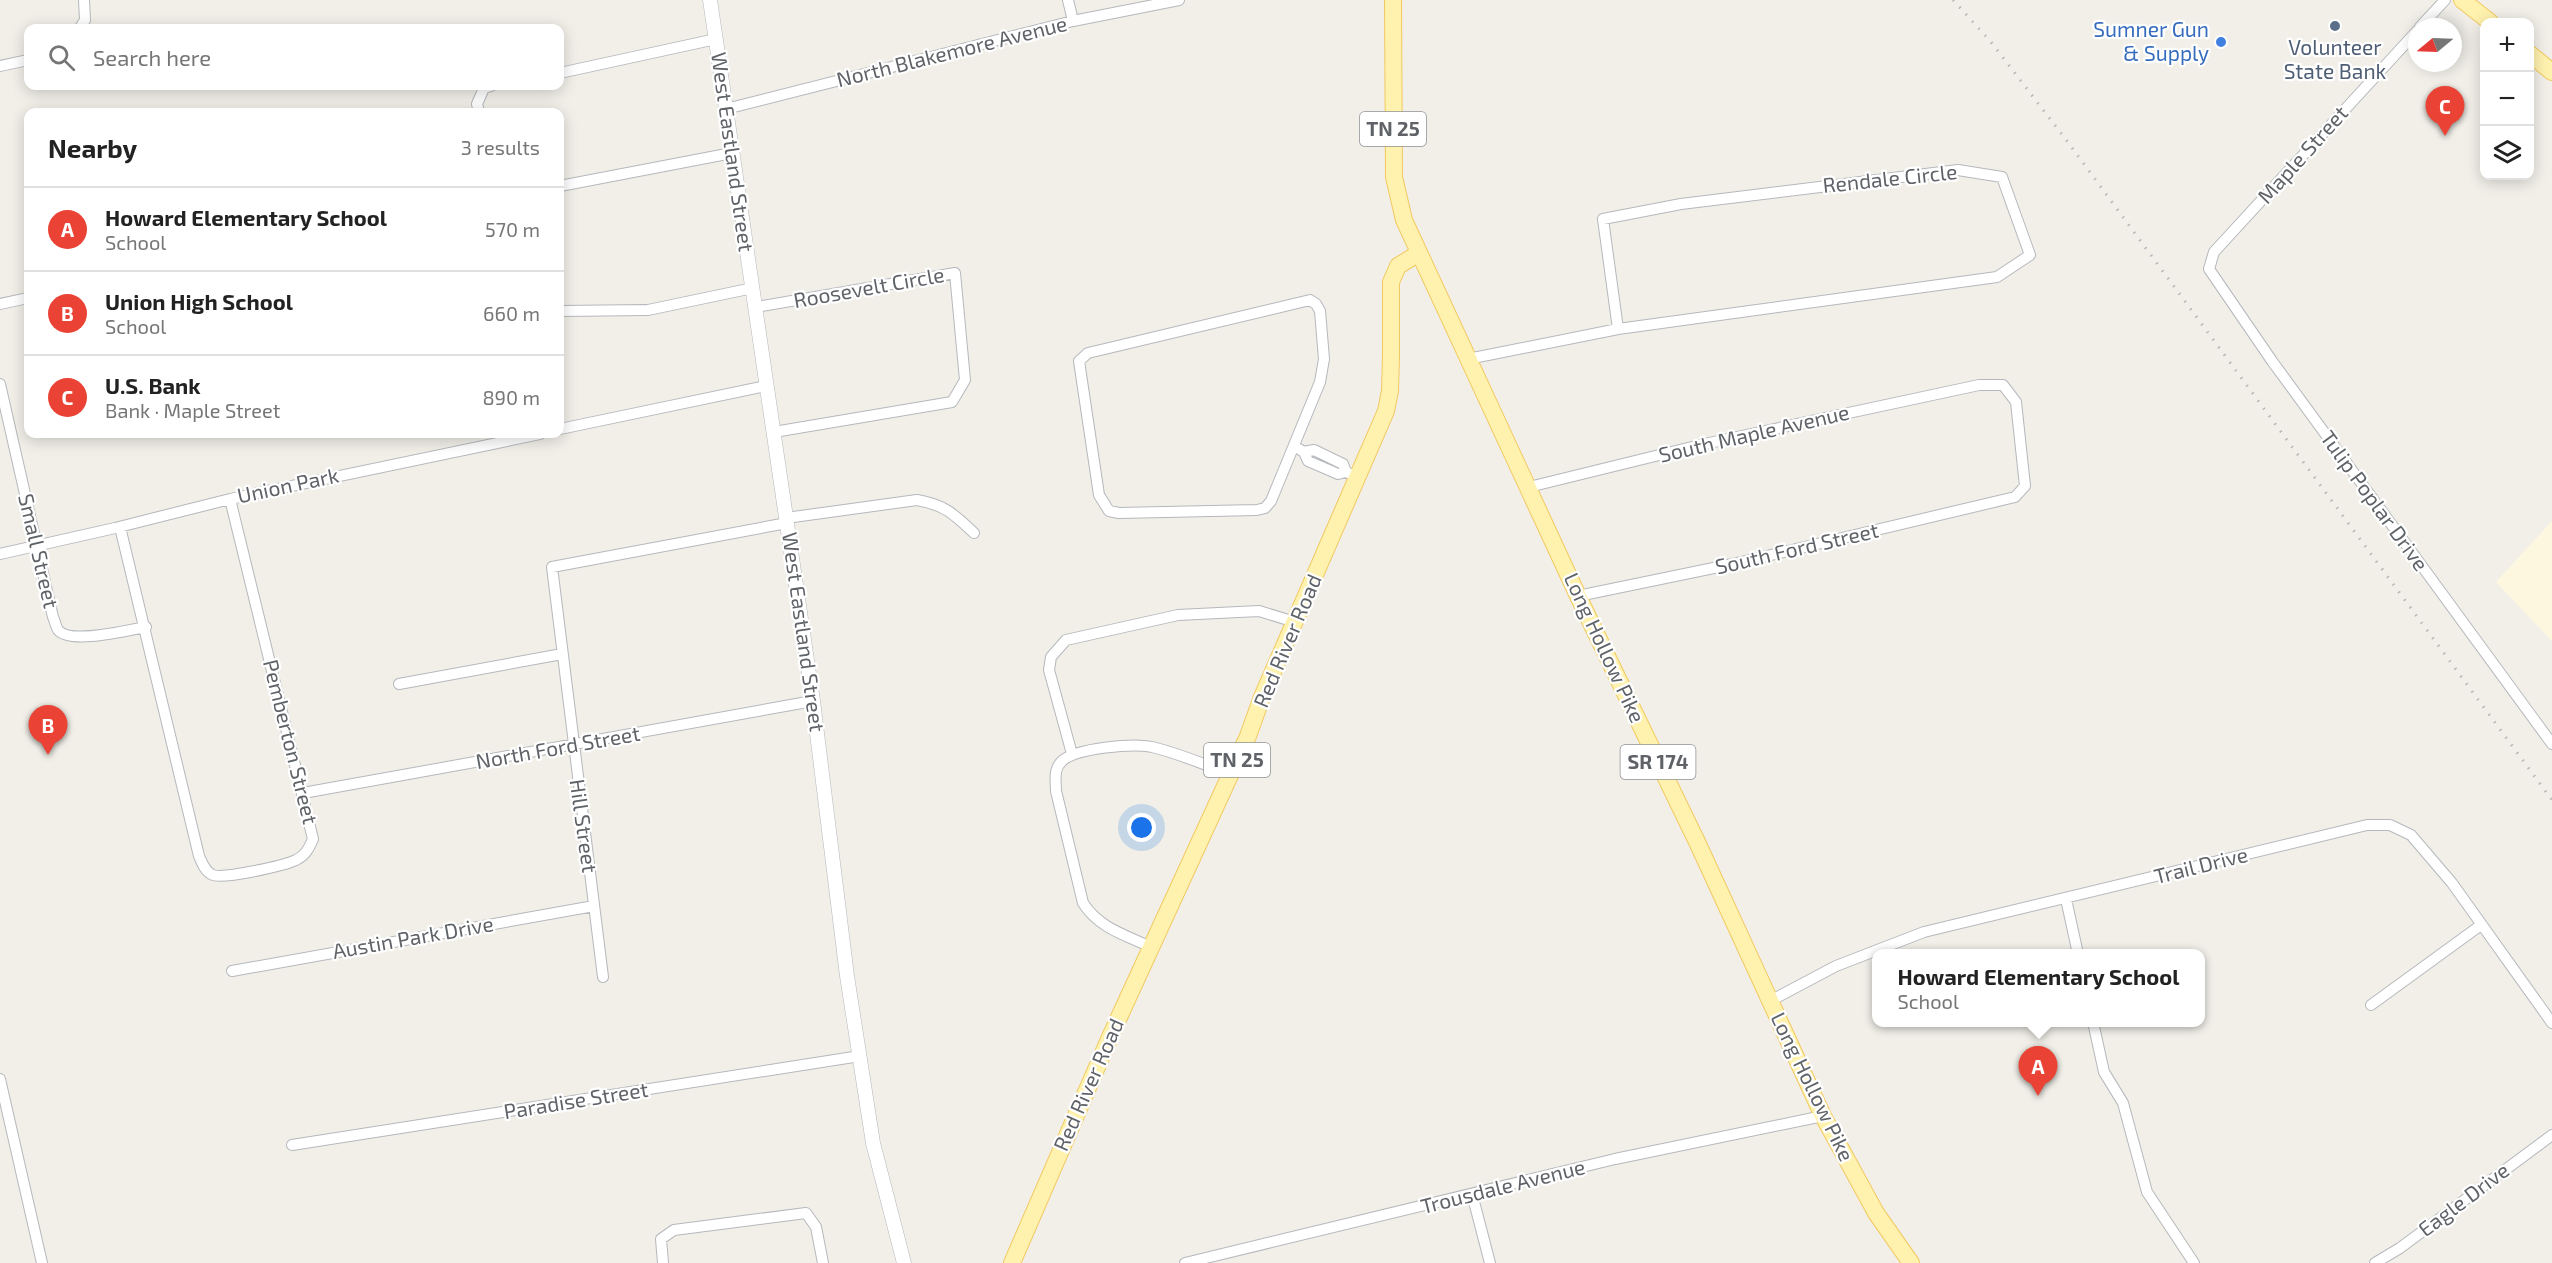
<!DOCTYPE html>
<meta charset="utf-8">
<style>
:root{--surface:#fff;--page:#f6f6f6;--text:#222;--muted:#767676;--line:#e0e0e0;--accent:#ea4335}
body{margin:0;font-family:"Exo 2",sans-serif;background:var(--page);color:var(--text)}
.controls{position:absolute;right:18px;top:18px;display:grid;overflow:hidden;border-radius:12px;box-shadow:0 3px 15px #0003}
.controls button{width:54px;height:54px;display:grid;place-items:center;padding:0;border:0;border-bottom:2px solid var(--line);background:var(--surface);color:var(--text);font:30px sans-serif}
.compass{position:absolute;left:2408px;top:18px;width:54px;height:54px;border-radius:50%;background:var(--surface);box-shadow:0 3px 15px #0003;rotate:251deg}
.you{position:absolute;left:1142px;top:828px;width:21px;height:21px;margin:-15px;border:4px solid #fff;border-radius:50%;background:#1a73e8;box-shadow:0 0 0 9px #1a73e833}
.badge{display:grid;place-items:center;width:39px;height:39px;border-radius:50%;background:var(--accent);color:#fff;font-size:20px;font-weight:700}
.pin{position:absolute;translate:-50% -50px;filter:drop-shadow(0 2px 3px #0008)}
.pin::after{content:'';position:absolute;top:32px;width:21px;height:18px;background:inherit;clip-path:polygon(0 0,100% 0,50% 100%)}
.popup{position:absolute;left:1872px;top:949px;width:333px;height:78px;box-sizing:border-box;display:grid;place-content:center;border-radius:12px;background:var(--surface);filter:drop-shadow(0 2px 4px #0005);font-size:20px;white-space:nowrap;color:var(--muted)}
.popup b{font-size:22px;color:var(--text)}
.popup::after{content:'';position:absolute;left:50%;top:100%;margin-left:-12px;border:12px solid transparent;border-top-color:var(--surface)}
.list{margin:0;padding:0;list-style:none}
h2{display:flex;justify-content:space-between;align-items:center;height:78px;margin:0;padding:0 24px;font-size:26px}
h2 small{font-size:20px;font-weight:400;color:var(--muted)}
.list li{display:grid;grid-template-columns:39px 1fr auto;gap:18px;align-items:center;box-sizing:border-box;height:84px;padding:0 24px;border-top:2px solid var(--line)}
.list b{display:block;font-size:22px;white-space:nowrap}
.list p{margin:0;font-size:20px;white-space:nowrap;color:var(--muted)}
.list em{font-size:20px;font-style:normal;color:var(--muted)}
.icon{flex:none;width:33px;height:33px;fill:none;stroke:currentColor;stroke-width:2;stroke-linecap:round;stroke-linejoin:round}
.map{position:relative;flex:none;width:2552px;height:1263px;overflow:hidden}
.search{position:absolute;background:var(--surface);box-shadow:0 3px 15px #0003;left:24px;top:24px;width:540px;height:66px;display:flex;align-items:center;gap:15px;box-sizing:border-box;padding:0 21px;border-radius:12px;color:var(--muted);font-size:22px}
.panel{position:absolute;background:var(--surface);box-shadow:0 3px 15px #0003;left:24px;top:108px;width:540px;height:330px;border-radius:12px}
.map>svg:first-child{display:block}
</style>
<div class="map">
<svg width="2552" height="1263" viewBox="0 0 2552 1263">
<rect width="100%" height="100%" fill="#f1efe8"/>
<path fill="#fef7e0" d="M 2552,521 L 2552,641 L 2496,582 Z"/>
<g fill="none" stroke-linecap="round" stroke-linejoin="round">
<defs>
<path id="minor" d="M 1068,0 L 1073,21
M 2420,27 L 2445,0
M 80,28 L 85,20 L 84,0
M 2417,31 L 2214,252 L 2209,269 L 2272,361 L 2552,744
M 0,66 L 28,60
M 560,73 L 716,39
M 726,109 L 1073,21 L 1179,0
M 479,112 L 477,104 L 484,88 L 491,86
M 1958,170 L 2002,177 L 2030,255 L 1997,277 L 1618,329 L 1603,219 L 1681,204 Z
M 560,186 L 732,153
M 1310,300 L 1316,304 L 1320,311 L 1324,359 L 1320,382 L 1271,501 L 1265,508 L 1257,510 L 1119,513 L 1109,511 L 1099,495 L 1079,361 L 1088,353 Z
M 0,304 L 28,298
M 756,307 L 955,273 L 965,380 L 952,402 L 774,432
M 560,311 L 648,310 L 753,288
M 1468,359 L 1618,329
M 0,384 L 53,617 C 55,621 56,627 58,630 C 70,645 128,630 146,627
M 560,429 L 766,386
M 1299,449 L 1304,452 L 1314,450 L 1343,464 L 1346,472
M 1304,452 L 1308,461 L 1338,474 L 1346,472 L 1359,478
M 1529,487 L 1700,445 L 1979,385 L 2003,385 L 2016,402 L 2025,486 L 2015,497 L 1733,564 L 1578,596
M 786,518 L 917,500 C 945,505 954,514 974,533
M 120,527 L 199,856 C 202,863 205,872 213,875 C 224,879 283,866 296,860 C 306,855 309,848 313,839 L 230,499
M 0,554 L 115,528 L 230,499 L 540,434
M 399,684 L 562,654
M 1072,754 L 1049,670 L 1051,657 L 1066,640 L 1178,615 L 1259,611 L 1295,622
M 303,793 L 813,701
M 2066,899 L 2078,954
M 1151,947 C 1125,935 1099,928 1083,903 L 1056,791 C 1056,781 1053,769 1062,761 C 1076,748 1133,743 1152,747 C 1178,753 1205,765 1231,774
M 232,971 L 594,906
M 603,977 L 552,567 L 787,523
M 1770,1001 L 1836,966 L 1924,932 L 2367,825 L 2390,825 L 2411,835 L 2452,883 L 2552,1023
M 2371,1005 L 2481,925
M 2093,1022 L 2104,1072 L 2123,1103 L 2147,1192 L 2194,1263
M 0,1079 L 42,1263
M 292,1145 L 860,1056
M 1472,1194 L 1490,1263
M 663,1263 L 661,1239 L 674,1230 L 806,1213 L 816,1227 L 823,1263
M 1185,1263 L 1615,1159 L 1823,1116
M 2375,1263 L 2400,1248 L 2552,1135"/>
<path id="tertiary" d="M 710,0 L 813,701 L 847,976 L 873,1143 L 904,1263"/>
<path id="primary" d="M 1393,0 L 1394,177 L 1404,220 L 1578,596 L 1698,844 L 1823,1116 L 1876,1213 L 1911,1263
M 2462,0 L 2490,22
M 2530,54 L 2552,72
M 1012,1263 L 1110,1037 L 1248,736 L 1262,697 L 1386,411 L 1390,391 L 1391,356 L 1391,282 L 1398,266 L 1419,253"/>
</defs>
<use href="#minor" stroke="#b5b8bc" stroke-width="12"/>
<use href="#tertiary" stroke="#b5b8bc" stroke-width="15"/>
<use href="#primary" stroke="#f2c960" stroke-width="18"/>
<use href="#minor" stroke="#fff" stroke-width="10"/>
<use href="#tertiary" stroke="#fff" stroke-width="14"/>
<use href="#primary" stroke="#fff2af" stroke-width="16"/>
<path stroke="#b6b7b8" stroke-width="3" stroke-dasharray="1.5 8" stroke-linecap="butt" d="M 1953,0 L 1991,42 L 2067,141 L 2552,800"/>
</g>
<circle fill="#5c6f8a" stroke="#fff" stroke-width="2" cx="2335" cy="26" r="6"/>
<circle fill="#3f7fe0" stroke="#fff" stroke-width="2" cx="2221" cy="42" r="6"/>
<g text-anchor="middle" stroke-width="4.5" stroke-linejoin="round" paint-order="stroke">
<g fill="#fff" stroke="#8f9295" stroke-width="1.5">
<rect x="1360" y="112" width="66" height="34" rx="4.5"/>
<rect x="1204" y="743" width="66" height="34" rx="4.5"/>
<rect x="1620.5" y="745" width="75" height="34" rx="4.5"/>
</g>
<g font-size="20" font-weight="bold" fill="#5f6368">
<text x="1393" y="136">TN 25</text>
<text x="1237" y="767">TN 25</text>
<text x="1658" y="769">SR 174</text>
</g>
<g font-size="21" fill="#366cbe" stroke="#fff" text-anchor="end">
<text x="2209" y="37">Sumner Gun<tspan x="2209" dy="24">&amp; Supply</tspan></text>
</g>
<g font-size="21" fill="#4e5e75" stroke="#fff">
<text x="2335" y="55">Volunteer<tspan x="2335" dy="24">State Bank</tspan></text>
</g>
<g font-size="21" fill="#5f6368" stroke="#fff">
<text transform="translate(952 52) rotate(-14)" y="7">North Blakemore Avenue</text>
<text transform="translate(732 152) rotate(82)" y="7">West Eastland Street</text>
<text transform="translate(2303 155) rotate(-48)" y="7">Maple Street</text>
<text transform="translate(1890 179) rotate(-6)" y="7">Rendale Circle</text>
<text transform="translate(869 288) rotate(-10)" y="7">Roosevelt Circle</text>
<text transform="translate(1754 434) rotate(-13)" y="7">South Maple Avenue</text>
<text transform="translate(288 486) rotate(-12)" y="7">Union Park</text>
<text transform="translate(2374 501) rotate(54)" y="7">Tulip Poplar Drive</text>
<text transform="translate(1797 549) rotate(-13)" y="7">South Ford Street</text>
<text transform="translate(38 551) rotate(77)" y="7">Small Street</text>
<text transform="translate(803 632) rotate(82)" y="7">West Eastland Street</text>
<text transform="translate(1288 641) rotate(-67)" y="7">Red River Road</text>
<text transform="translate(1604 648) rotate(65)" y="7">Long Hollow Pike</text>
<text transform="translate(290 742) rotate(76)" y="7">Pemberton Street</text>
<text transform="translate(558 748) rotate(-10)" y="7">North Ford Street</text>
<text transform="translate(583 826) rotate(82)" y="7">Hill Street</text>
<text transform="translate(2201 866) rotate(-14)" y="7">Trail Drive</text>
<text transform="translate(413 938) rotate(-10)" y="7">Austin Park Drive</text>
<text transform="translate(1089 1085) rotate(-66)" y="7">Red River Road</text>
<text transform="translate(1812 1087) rotate(64)" y="7">Long Hollow Pike</text>
<text transform="translate(576 1101) rotate(-9)" y="7">Paradise Street</text>
<text transform="translate(1503 1187) rotate(-14)" y="7">Trousdale Avenue</text>
<text transform="translate(2464 1200) rotate(-37)" y="7">Eagle Drive</text>
</g>
</g>
</svg>
<div class="controls">
<button>+</button>
<button>−</button>
<button><svg class="icon" aria-label="layers" viewBox="0 0 24 24"><path d="M12 4l9 5-9 5-9-5zM3 14l9 5 9-5"/></svg></button>
</div>
<svg class="compass" viewBox="-18 -18 36 36"><path d="M0-13l5 13h-10z" fill="#e53935"/><path d="M0 13l5-13h-10z" fill="#767676"/></svg>
<div class="you"></div>
<div class="pin badge" style="left:2038px;top:1096px">A</div>
<div class="popup"><b>Howard Elementary School</b>School</div>
<div class="pin badge" style="left:48px;top:755px">B</div>
<div class="pin badge" style="left:2445px;top:136px">C</div>
<div class="search"><svg class="icon" aria-label="search" viewBox="0 0 24 24"><circle cx="10" cy="10" r="6"/><path d="M15 15l6 6"/></svg>Search here</div>
<section class="panel">
<h2>Nearby<small>3 results</small></h2>
<ul class="list">
<li><span class="badge">A</span><div><b>Howard Elementary School</b><p>School</p></div><em>570 m</em></li>
<li><span class="badge">B</span><div><b>Union High School</b><p>School</p></div><em>660 m</em></li>
<li><span class="badge">C</span><div><b>U.S. Bank</b><p>Bank · Maple Street</p></div><em>890 m</em></li>
</ul>
</section>
</div>
